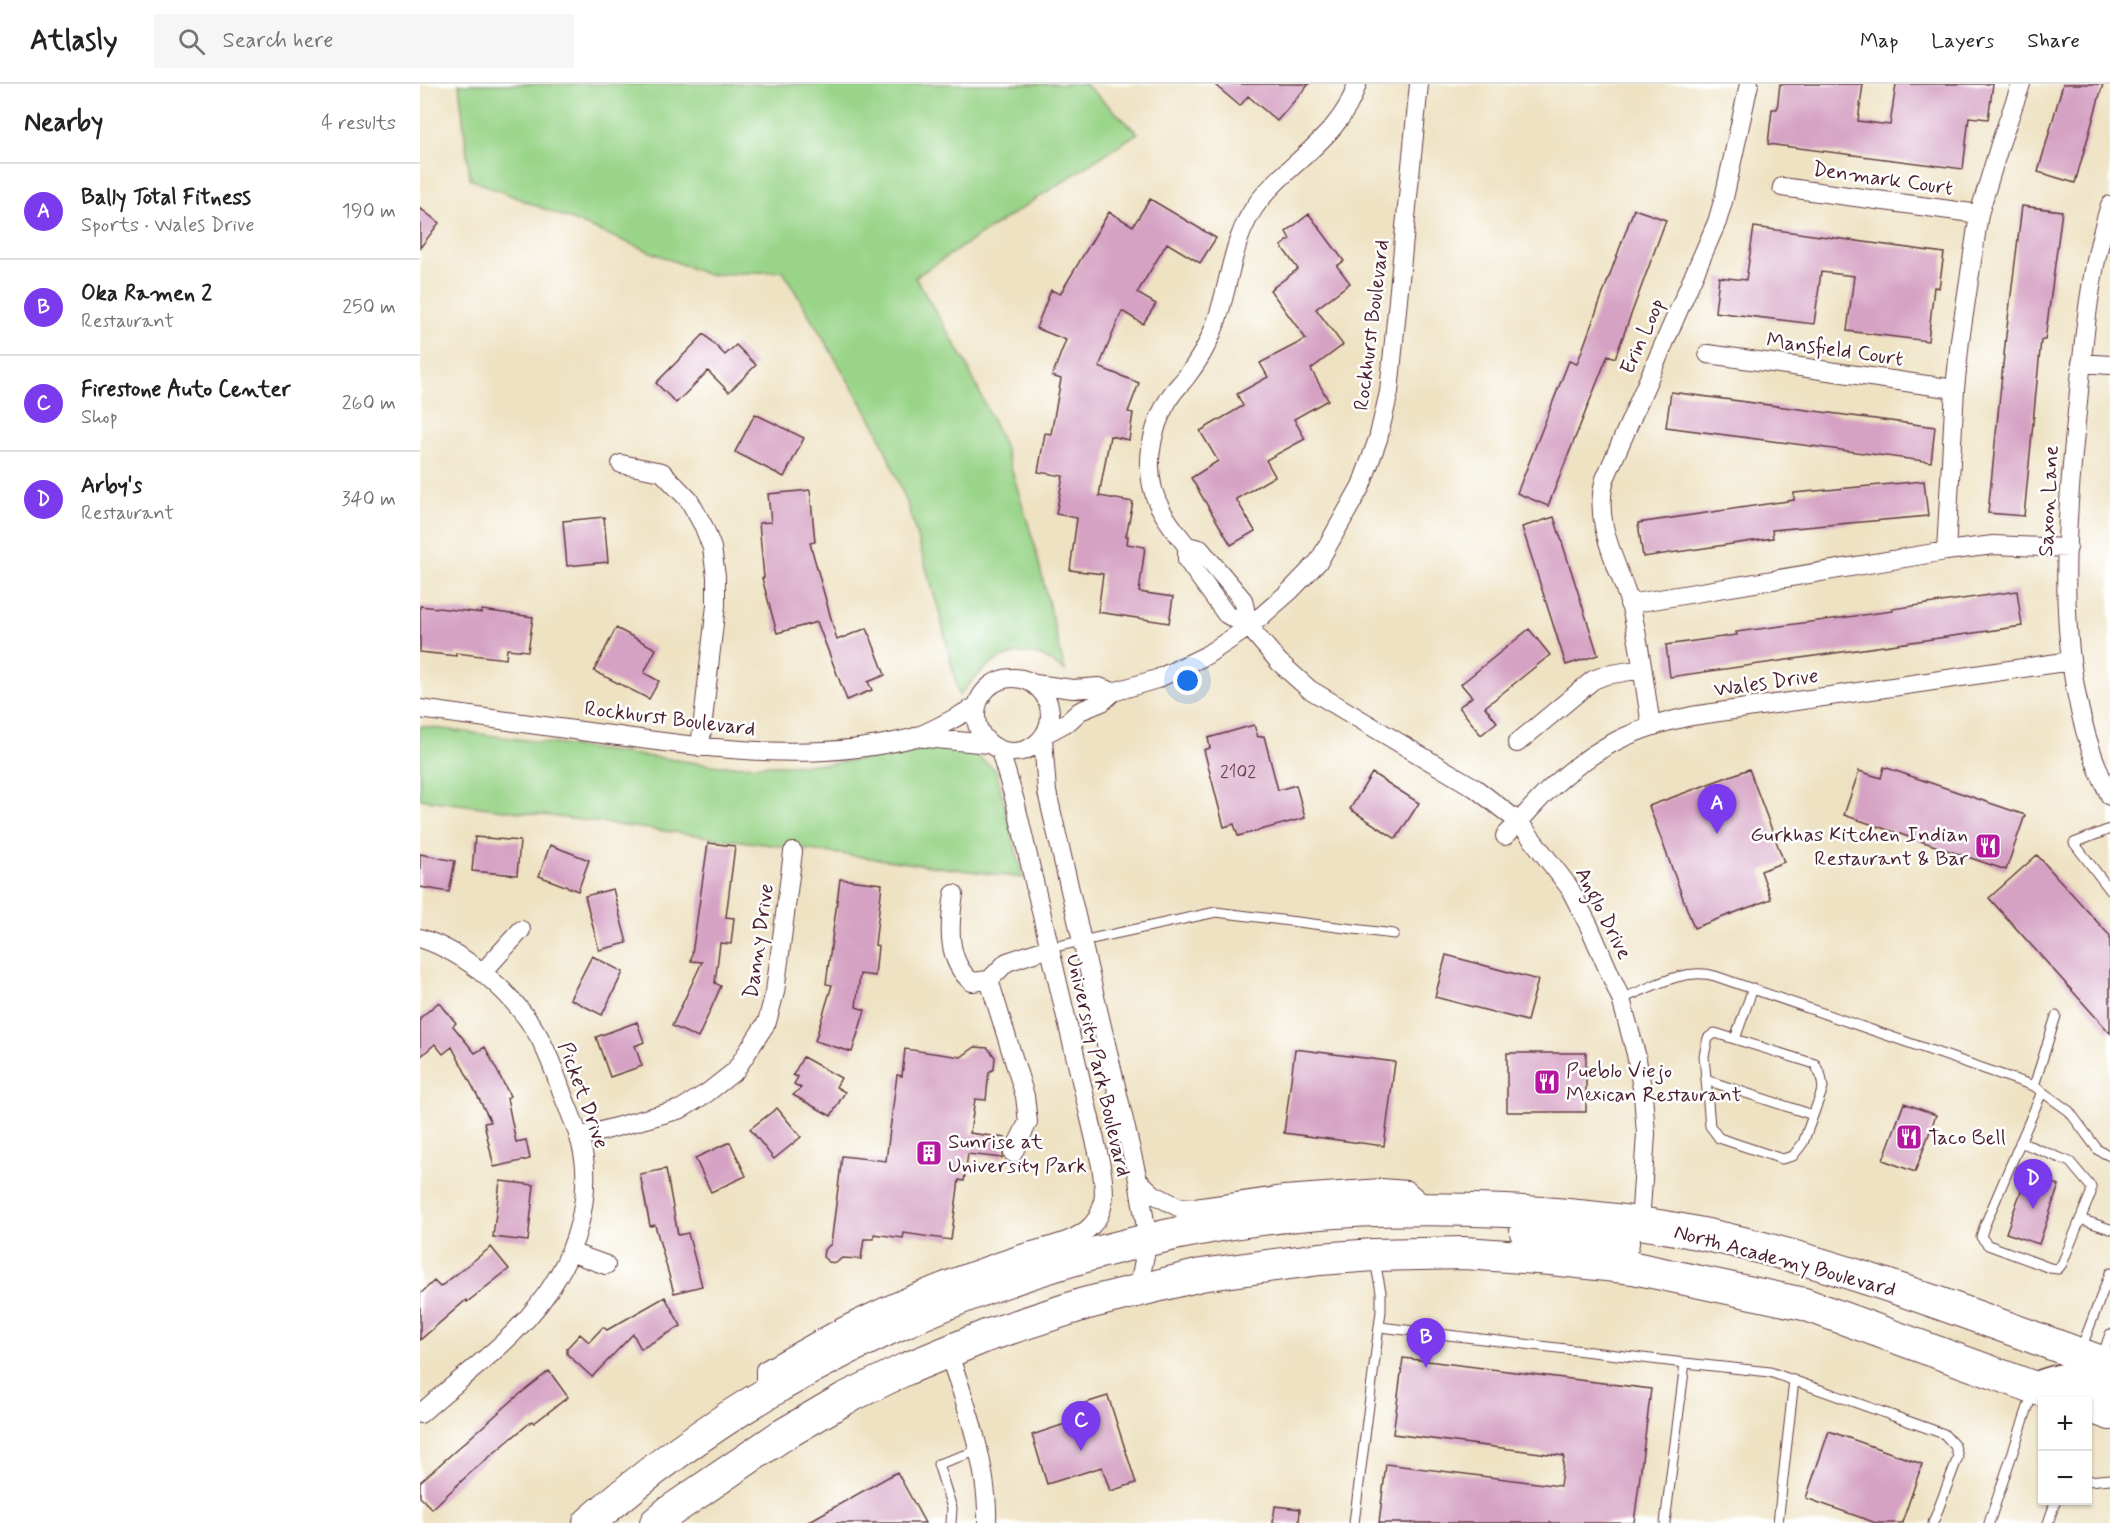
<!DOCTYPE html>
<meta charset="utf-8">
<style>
:root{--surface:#fff;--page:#f6f6f6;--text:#222;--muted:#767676;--line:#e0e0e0;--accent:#7c3aed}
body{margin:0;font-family:Mynerve,sans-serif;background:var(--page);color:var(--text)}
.controls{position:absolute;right:18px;bottom:18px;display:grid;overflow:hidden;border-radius:0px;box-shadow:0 2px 4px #0004}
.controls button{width:54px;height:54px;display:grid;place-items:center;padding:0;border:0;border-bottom:2px solid var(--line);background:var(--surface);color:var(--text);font:30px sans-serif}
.you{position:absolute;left:768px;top:597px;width:21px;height:21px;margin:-15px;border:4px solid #fff;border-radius:50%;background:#1a73e8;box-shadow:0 0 0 9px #1a73e833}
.badge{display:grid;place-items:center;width:39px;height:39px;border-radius:50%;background:var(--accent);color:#fff;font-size:20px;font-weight:700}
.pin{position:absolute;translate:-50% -50px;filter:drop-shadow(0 2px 3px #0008)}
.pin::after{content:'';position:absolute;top:32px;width:21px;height:18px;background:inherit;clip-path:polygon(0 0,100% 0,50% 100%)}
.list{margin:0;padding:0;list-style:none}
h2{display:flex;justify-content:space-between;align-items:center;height:78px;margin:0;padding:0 24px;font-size:26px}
h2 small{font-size:20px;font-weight:400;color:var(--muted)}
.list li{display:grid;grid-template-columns:39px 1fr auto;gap:18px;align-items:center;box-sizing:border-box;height:96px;padding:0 24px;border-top:2px solid var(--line)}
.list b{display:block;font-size:22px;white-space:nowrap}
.list p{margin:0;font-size:20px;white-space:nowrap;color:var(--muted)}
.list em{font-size:20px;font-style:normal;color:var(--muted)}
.icon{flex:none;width:33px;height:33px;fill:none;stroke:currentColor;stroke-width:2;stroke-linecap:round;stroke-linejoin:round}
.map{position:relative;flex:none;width:1690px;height:1439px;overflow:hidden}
header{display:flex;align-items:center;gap:36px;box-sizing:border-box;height:84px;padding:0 30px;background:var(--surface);border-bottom:2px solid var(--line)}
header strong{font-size:28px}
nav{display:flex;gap:33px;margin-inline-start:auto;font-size:21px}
.search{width:420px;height:54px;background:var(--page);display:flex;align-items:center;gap:15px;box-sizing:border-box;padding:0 21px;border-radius:0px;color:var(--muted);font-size:22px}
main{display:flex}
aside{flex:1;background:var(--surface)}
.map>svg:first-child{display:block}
</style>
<header>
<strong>Atlasly</strong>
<div class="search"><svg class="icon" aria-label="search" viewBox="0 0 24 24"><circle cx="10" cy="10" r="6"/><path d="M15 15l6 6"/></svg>Search here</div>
<nav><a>Map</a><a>Layers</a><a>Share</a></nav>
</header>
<main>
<aside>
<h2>Nearby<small>4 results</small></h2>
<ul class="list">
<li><span class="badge">A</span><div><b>Bally Total Fitness</b><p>Sports · Wales Drive</p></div><em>190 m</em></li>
<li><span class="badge">B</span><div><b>Oka Ramen 2</b><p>Restaurant</p></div><em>250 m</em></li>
<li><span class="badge">C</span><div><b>Firestone Auto Center</b><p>Shop</p></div><em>260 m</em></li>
<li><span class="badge">D</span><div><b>Arby's</b><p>Restaurant</p></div><em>340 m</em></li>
</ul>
</aside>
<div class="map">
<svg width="1690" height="1439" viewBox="0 0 1690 1439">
<rect width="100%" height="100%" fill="#fff"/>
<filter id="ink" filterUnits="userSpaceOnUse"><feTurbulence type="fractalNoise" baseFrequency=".0167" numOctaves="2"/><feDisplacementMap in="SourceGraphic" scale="12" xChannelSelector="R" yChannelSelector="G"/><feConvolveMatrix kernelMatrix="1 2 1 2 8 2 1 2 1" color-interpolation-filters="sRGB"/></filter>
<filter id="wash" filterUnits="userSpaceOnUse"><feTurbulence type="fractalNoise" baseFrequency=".008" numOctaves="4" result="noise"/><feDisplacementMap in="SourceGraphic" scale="24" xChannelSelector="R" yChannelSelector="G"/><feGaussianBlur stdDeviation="1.35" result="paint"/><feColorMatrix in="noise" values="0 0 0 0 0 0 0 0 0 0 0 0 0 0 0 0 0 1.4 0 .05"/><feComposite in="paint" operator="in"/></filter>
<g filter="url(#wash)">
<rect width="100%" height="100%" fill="#eee2c2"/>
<path fill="#99d488" stroke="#727a5a" stroke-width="1.5" d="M 39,0 L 665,0 L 718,49 L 495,193 L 545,277 L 585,364 L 614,459 L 645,587 C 637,582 629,575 621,572 C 586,560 559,586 539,612 L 519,527 L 487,419 L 456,343 L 363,187 L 288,191 L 50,95 Z
M 0,642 L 300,682 L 410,680 L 524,662 L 545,664 L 576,686 L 603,794 L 0,715 Z"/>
<g id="blocks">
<path fill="#d5a2c3" d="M 794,0 L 889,0 L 857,37 L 828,12 L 820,22 Z
M 1360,0 L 1443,0 L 1438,37 L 1470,41 L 1476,0 L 1573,0 L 1568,35 L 1549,33 L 1543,85 L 1348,60 L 1352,25 L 1357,25 Z
M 1643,0 L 1683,0 L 1655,99 L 1618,88 Z
M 730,115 L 796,154 L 780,179 L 747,159 L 717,209 L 736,220 L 723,240 L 702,227 L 679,283 L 719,299 L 708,328 L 713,329 L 709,356 L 690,352 L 679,412 L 713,418 L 706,452 L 708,452 L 707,460 L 725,463 L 719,508 L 753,513 L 749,539 L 678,528 L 683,490 L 650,486 L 657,434 L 636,430 L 643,392 L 618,388 L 625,349 L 631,350 L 641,295 L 632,292 L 646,256 L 616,244 L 631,206 L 640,210 L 689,128 L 713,142 Z
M 1602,122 L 1642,127 L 1625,256 L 1621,256 L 1604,432 L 1568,429 L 1586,251 Z
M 0,124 L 19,139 L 0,164 Z
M 1214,125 L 1246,136 L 1195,274 L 1188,271 L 1128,422 L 1097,409 L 1149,277 L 1157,280 Z
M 889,130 L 924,177 L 917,182 L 930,199 L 896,225 L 923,261 L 891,285 L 908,316 L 874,335 L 885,355 L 846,376 L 855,392 L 816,415 L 835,447 L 811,461 L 771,394 L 798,377 L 780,347 L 823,322 L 817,310 L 848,293 L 840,279 L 886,255 L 850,206 L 878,185 L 861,162 L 870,155 L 866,148 Z
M 1334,143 L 1524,169 L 1519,204 L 1514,203 L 1508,257 L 1427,247 L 1434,192 L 1401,188 L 1394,240 L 1295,228 L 1299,193 L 1326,196 Z
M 284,250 L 305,271 L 316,261 L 336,281 L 309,308 L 288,287 L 256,319 L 236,299 Z
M 1251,308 L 1515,343 L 1511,378 L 1246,343 Z
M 335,330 L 384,354 L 364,393 L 315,368 Z
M 1504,397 L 1508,432 L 1352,446 L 1353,454 L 1223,473 L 1218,439 L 1374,416 L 1374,409 Z
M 390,406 L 395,458 L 390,459 L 417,556 L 447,544 L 465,591 L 448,598 L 452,606 L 427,616 L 397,538 L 357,549 L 342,494 L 344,494 L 339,439 L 351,438 L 348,410 Z
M 184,433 L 188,478 L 147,482 L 143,437 Z
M 1134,433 L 1178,571 L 1146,581 L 1102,443 Z
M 1597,507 L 1602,542 L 1250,593 L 1246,561 L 1317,551 L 1316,548 L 1473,527 L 1472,525 Z
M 0,522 L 62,529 L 62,526 L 113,533 L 108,567 L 87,565 L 86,575 L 36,569 L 36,572 L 0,568 Z
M 196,544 L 236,565 L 224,589 L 239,597 L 229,615 L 174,587 Z
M 1109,545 L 1130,571 L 1065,623 L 1077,638 L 1061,651 L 1039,623 L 1052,613 L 1041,600 Z
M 834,641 L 838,653 L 844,652 L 858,706 L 876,701 L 885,734 L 818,752 L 814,740 L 804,743 L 784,666 L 790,664 L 788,654 Z
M 1464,683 L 1605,731 L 1586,786 L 1424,731 L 1439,687 L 1461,694 Z
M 1329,685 L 1364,778 L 1341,787 L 1351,815 L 1274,844 L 1229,722 Z
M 952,689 L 999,719 L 976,755 L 930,725 Z
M 55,753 L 100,757 L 97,791 L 52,787 Z
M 288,759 L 315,762 L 306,833 L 314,834 L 311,860 L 300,859 L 295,899 L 301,902 L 278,954 L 252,942 L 282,878 L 271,877 Z
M 130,761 L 169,776 L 158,807 L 119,792 Z
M 0,770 L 35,777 L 29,808 L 0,803 Z
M 1617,771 L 1690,852 L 1690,949 L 1569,814 Z
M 420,795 L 462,800 L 455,861 L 458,862 L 455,892 L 440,890 L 436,923 L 445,926 L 432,968 L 395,957 L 412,901 L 406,900 Z
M 193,805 L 207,859 L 179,866 L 165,812 Z
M 1026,871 L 1118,896 L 1107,937 L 1015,913 Z
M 172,872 L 203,888 L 182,931 L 150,915 Z
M 19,918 L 36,939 L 33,942 L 55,969 L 65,963 L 90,1012 L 87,1014 L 96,1058 L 106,1056 L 110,1075 L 74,1083 L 64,1039 L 71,1038 L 32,963 L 23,970 L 15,960 L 0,973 L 0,934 Z
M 217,938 L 224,958 L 215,962 L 222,982 L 190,993 L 176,953 Z
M 555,963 L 568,964 L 575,973 L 574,985 L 569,988 L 566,1016 L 555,1015 L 550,1049 L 585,1054 L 583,1072 L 582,1074 L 548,1070 L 544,1097 L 539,1096 L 531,1156 L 484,1149 L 483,1154 L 454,1150 L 454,1155 L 444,1155 L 441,1175 L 422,1174 L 416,1179 L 409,1178 L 403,1173 L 404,1166 L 411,1160 L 422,1072 L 466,1077 L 477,991 L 482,992 L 485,965 L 541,973 Z
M 875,965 L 975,978 L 964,1062 L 864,1049 Z
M 1087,969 L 1166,969 L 1166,1028 L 1087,1028 Z
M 383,973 L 421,994 L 416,1003 L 425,1008 L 411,1032 L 373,1011 L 381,1004 L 374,1000 L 378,993 L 373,991 Z
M 1484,1019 L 1516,1031 L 1495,1088 L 1463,1076 Z
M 357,1024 L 381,1053 L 354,1075 L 330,1045 Z
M 310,1058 L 326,1092 L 291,1108 L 275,1074 Z
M 246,1085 L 258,1151 L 268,1149 L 282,1202 L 254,1209 L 235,1141 L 230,1142 L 220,1090 Z
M 1607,1090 L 1639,1101 L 1619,1160 L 1586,1149 Z
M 80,1097 L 114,1101 L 108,1157 L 73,1153 Z
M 71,1163 L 89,1185 L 47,1218 L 46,1216 L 0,1256 L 0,1210 L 14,1197 L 20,1203 Z
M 245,1213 L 261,1242 L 221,1265 L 213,1250 L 172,1293 L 147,1270 L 147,1264 L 160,1250 L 169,1258 L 183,1243 L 187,1246 Z
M 983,1274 L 1231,1305 L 1214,1439 L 959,1439 L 966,1380 L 1140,1402 L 1144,1372 L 973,1350 Z
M 129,1287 L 148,1313 L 114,1339 L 112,1337 L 49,1390 L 12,1425 L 0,1413 L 0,1398 L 95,1314 Z
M 688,1312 L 716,1399 L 690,1407 L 682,1383 L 627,1400 L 612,1351 L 666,1333 L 662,1320 Z
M 1409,1347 L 1502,1380 L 1482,1439 L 1456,1439 L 1386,1414 Z
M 477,1388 L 505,1439 L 386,1439 Z
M 855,1422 L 880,1425 L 879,1439 L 853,1439 Z"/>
</g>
</g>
<g filter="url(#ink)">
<use href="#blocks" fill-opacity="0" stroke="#633c42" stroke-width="1.5"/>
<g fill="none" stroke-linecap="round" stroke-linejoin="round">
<defs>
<path id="lane" d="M 1690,745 L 1654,759 L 1690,806
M 629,864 L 796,828 L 974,850
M 1201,915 C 1231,904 1263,883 1295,892 L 1614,1002 L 1649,1027 L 1678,1066 L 1690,1072
M 1295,949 L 1395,980 L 1401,992 L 1403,1004 L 1383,1059 L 1373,1072 L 1362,1075 L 1299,1054 L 1290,1042 L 1284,972 L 1288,954 Z
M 1315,955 L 1333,904
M 1286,996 L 1393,1031
M 1614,1002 L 1636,932
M 1600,1058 L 1650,1078 L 1671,1103 L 1671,1109 L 1642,1180 L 1638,1185 L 1630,1184 L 1568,1161 L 1561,1153 L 1564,1143 L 1622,1008
M 1660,1135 L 1690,1145
M 960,1243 L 1265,1279 L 1245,1439
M 1661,1265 L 1690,1189
M 1682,1273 L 1690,1250
M 1265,1279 L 1350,1288 L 1524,1350 L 1535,1362 L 1538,1373 L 1513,1439
M 1668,1397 L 1690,1395
M 531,1439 L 532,1424 L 518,1380 L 557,1367
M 934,1439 L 961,1227 L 961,1208 L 955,1177
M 1358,1439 L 1374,1296
M 1569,1439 L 1613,1308
M 1628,1439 L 1636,1416"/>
<path id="street" d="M 1362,103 L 1559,130
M 1690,121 C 1670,185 1664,251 1658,318 C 1645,447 1630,592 1690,712
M 1288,270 L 1535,305
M 1661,279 L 1690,281
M 201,380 L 242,388 L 269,416 L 284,443 L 292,464 L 296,492 L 296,521 L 280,663
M 767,462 L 767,476 L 806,530 L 829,543 L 859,578 L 889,605 L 1055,704 L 1099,738 L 1149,803 L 1169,842 L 1201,915 L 1216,970 L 1223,1010 L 1226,1050 L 1220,1140
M 1526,467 L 1573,461 L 1648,464
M 1209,520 L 1526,467 L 1535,305 L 1540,256 L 1559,130 L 1580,60 L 1601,0
M 829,543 L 823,516 L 780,465 L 767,462 C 759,452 750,441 743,429 C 721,393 729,347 750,313 C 755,305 762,299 767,292 C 777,279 786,264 792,249 C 811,205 809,156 839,117 C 871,76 922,52 937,0
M556 631a37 37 0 1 1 74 0a37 37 0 1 1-74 0Z
M 615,600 L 653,605 L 679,603 L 693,608
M 0,625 C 66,634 132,643 198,652 C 296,665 395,679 492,654 C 511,649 539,631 557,622
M 1231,641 C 1225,605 1221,568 1213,532 C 1203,486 1171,443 1185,395 L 1297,138 L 1304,114 L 1329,0
M 625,650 L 649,637 L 660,627 L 682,618 L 693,608 L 737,595 L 785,572 L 829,543 L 870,507 L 899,477 L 941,402 L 958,355 L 969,308 L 999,0
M 495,653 L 569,660
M 623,654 L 627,708 L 718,1096 L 733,1110 L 758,1123 L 775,1124 L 864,1111 L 961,1104 L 987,1106 L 1009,1125
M 1097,659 L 1173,596 L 1186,591 L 1222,585
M 1085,752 C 1102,736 1116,717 1133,702 C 1177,662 1214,644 1272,632 L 1651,577
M 534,810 C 529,841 526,877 552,898 L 569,896
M 0,854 C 48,870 92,908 118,951 C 129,970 136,992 144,1014 C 153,1036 163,1058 165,1083 C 167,1121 157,1160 138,1192 C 106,1249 48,1287 0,1330
M 62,889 L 101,846
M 160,1053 L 261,1025 L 287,1009 L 315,987 L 347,938 L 355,908 L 373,768
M 593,1069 L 608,1038 L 605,1012 L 569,896 L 587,878 L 629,864
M 718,1096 L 728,1156 L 718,1206
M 150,1168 L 186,1181
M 528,1268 C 546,1318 569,1386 567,1439
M 345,1309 L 345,1286 C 375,1269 405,1251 436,1236 C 489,1210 546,1188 601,1170 C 624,1163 656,1159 672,1141 C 689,1123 684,1099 680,1077 L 595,717 L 580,667"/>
<path id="primary" d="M 1614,1303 C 1652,1288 1652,1292 1690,1305"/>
<path id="highway" d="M 1106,1148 L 1203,1159
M 1668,1322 L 1690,1330
M 169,1439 C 347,1283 568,1182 801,1141 C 895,1125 991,1123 1086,1127 C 1153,1130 1221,1137 1287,1151 C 1425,1180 1558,1234 1690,1281
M 236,1439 L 249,1428 L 361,1352 L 424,1315 L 486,1285 L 566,1252 L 664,1220 L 781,1191 L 900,1175 L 954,1171 L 1044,1169 L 1131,1175 L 1214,1184 L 1384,1220 L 1654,1318"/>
</defs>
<use href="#lane" stroke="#633c42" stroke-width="11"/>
<use href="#street" stroke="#633c42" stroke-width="20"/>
<use href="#primary" stroke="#633c42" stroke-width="31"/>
<use href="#highway" stroke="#633c42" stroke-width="34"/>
<use href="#lane" stroke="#fff" stroke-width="9"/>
<use href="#street" stroke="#fff" stroke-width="18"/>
<use href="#primary" stroke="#fff" stroke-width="28"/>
<use href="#highway" stroke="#fff" stroke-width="32"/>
</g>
</g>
<defs>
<symbol id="restaurant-square" viewBox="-11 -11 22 22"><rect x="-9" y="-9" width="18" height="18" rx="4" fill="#b5179e" stroke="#fff"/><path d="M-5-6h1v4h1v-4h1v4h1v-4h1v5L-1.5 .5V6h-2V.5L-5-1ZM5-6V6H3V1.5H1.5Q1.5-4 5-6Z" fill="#fff"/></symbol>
<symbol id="building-square" viewBox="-11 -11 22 22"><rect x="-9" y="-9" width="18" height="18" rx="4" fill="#b5179e" stroke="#fff"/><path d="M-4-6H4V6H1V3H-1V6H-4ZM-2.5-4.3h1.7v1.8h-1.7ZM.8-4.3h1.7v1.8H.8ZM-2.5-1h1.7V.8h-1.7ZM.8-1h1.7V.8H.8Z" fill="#fff"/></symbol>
</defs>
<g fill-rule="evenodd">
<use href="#restaurant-square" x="1553" y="747" width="30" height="30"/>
<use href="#restaurant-square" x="1112" y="983" width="30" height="30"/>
<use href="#restaurant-square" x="1474" y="1038" width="30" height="30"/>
<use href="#building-square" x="494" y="1054" width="30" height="30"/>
</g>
<g text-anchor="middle" stroke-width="5" stroke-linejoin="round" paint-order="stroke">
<g font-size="18" fill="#6d4051">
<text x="818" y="693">2102</text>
</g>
<g font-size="21" fill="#4a1f2b" stroke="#fff">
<text transform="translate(1463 94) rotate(8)" y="7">Denmark Court</text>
<text transform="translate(951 241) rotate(-83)" y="7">Rockhurst Boulevard</text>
<text transform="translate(1222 252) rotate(-66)" y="7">Erin Loop</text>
<text transform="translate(1415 265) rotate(8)" y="7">Mansfield Court</text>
<text transform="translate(1628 417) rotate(-87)" y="7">Saxon Lane</text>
<text transform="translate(1346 598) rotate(-8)" y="7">Wales Drive</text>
<text transform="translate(250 634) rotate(7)" y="7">Rockhurst Boulevard</text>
<text transform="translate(1184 829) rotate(63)" y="7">Anglo Drive</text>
<text transform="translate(338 857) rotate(-82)" y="7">Danny Drive</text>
<text transform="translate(679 981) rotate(77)" y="7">University Park Boulevard</text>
<text transform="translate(164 1011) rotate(70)" y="7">Picket Drive</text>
<text transform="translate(1365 1176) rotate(15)" y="7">North Academy Boulevard</text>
</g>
<g font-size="21" fill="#4a1f2b" stroke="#fff" text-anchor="start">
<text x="1548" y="757" text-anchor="end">Gurkhas Kitchen Indian<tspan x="1548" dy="24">Restaurant &amp; Bar</tspan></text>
<text x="1146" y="993">Pueblo Viejo<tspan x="1146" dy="24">Mexican Restaurant</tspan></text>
<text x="1508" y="1060">Taco Bell</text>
<text x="528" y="1064">Sunrise at<tspan x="528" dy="24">University Park</tspan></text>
</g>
</g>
</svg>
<div class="controls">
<button>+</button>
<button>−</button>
</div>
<div class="you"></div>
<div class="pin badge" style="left:1297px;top:750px">A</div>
<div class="pin badge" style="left:1006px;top:1284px">B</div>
<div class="pin badge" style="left:661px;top:1367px">C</div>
<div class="pin badge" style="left:1613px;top:1125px">D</div>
</div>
</main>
